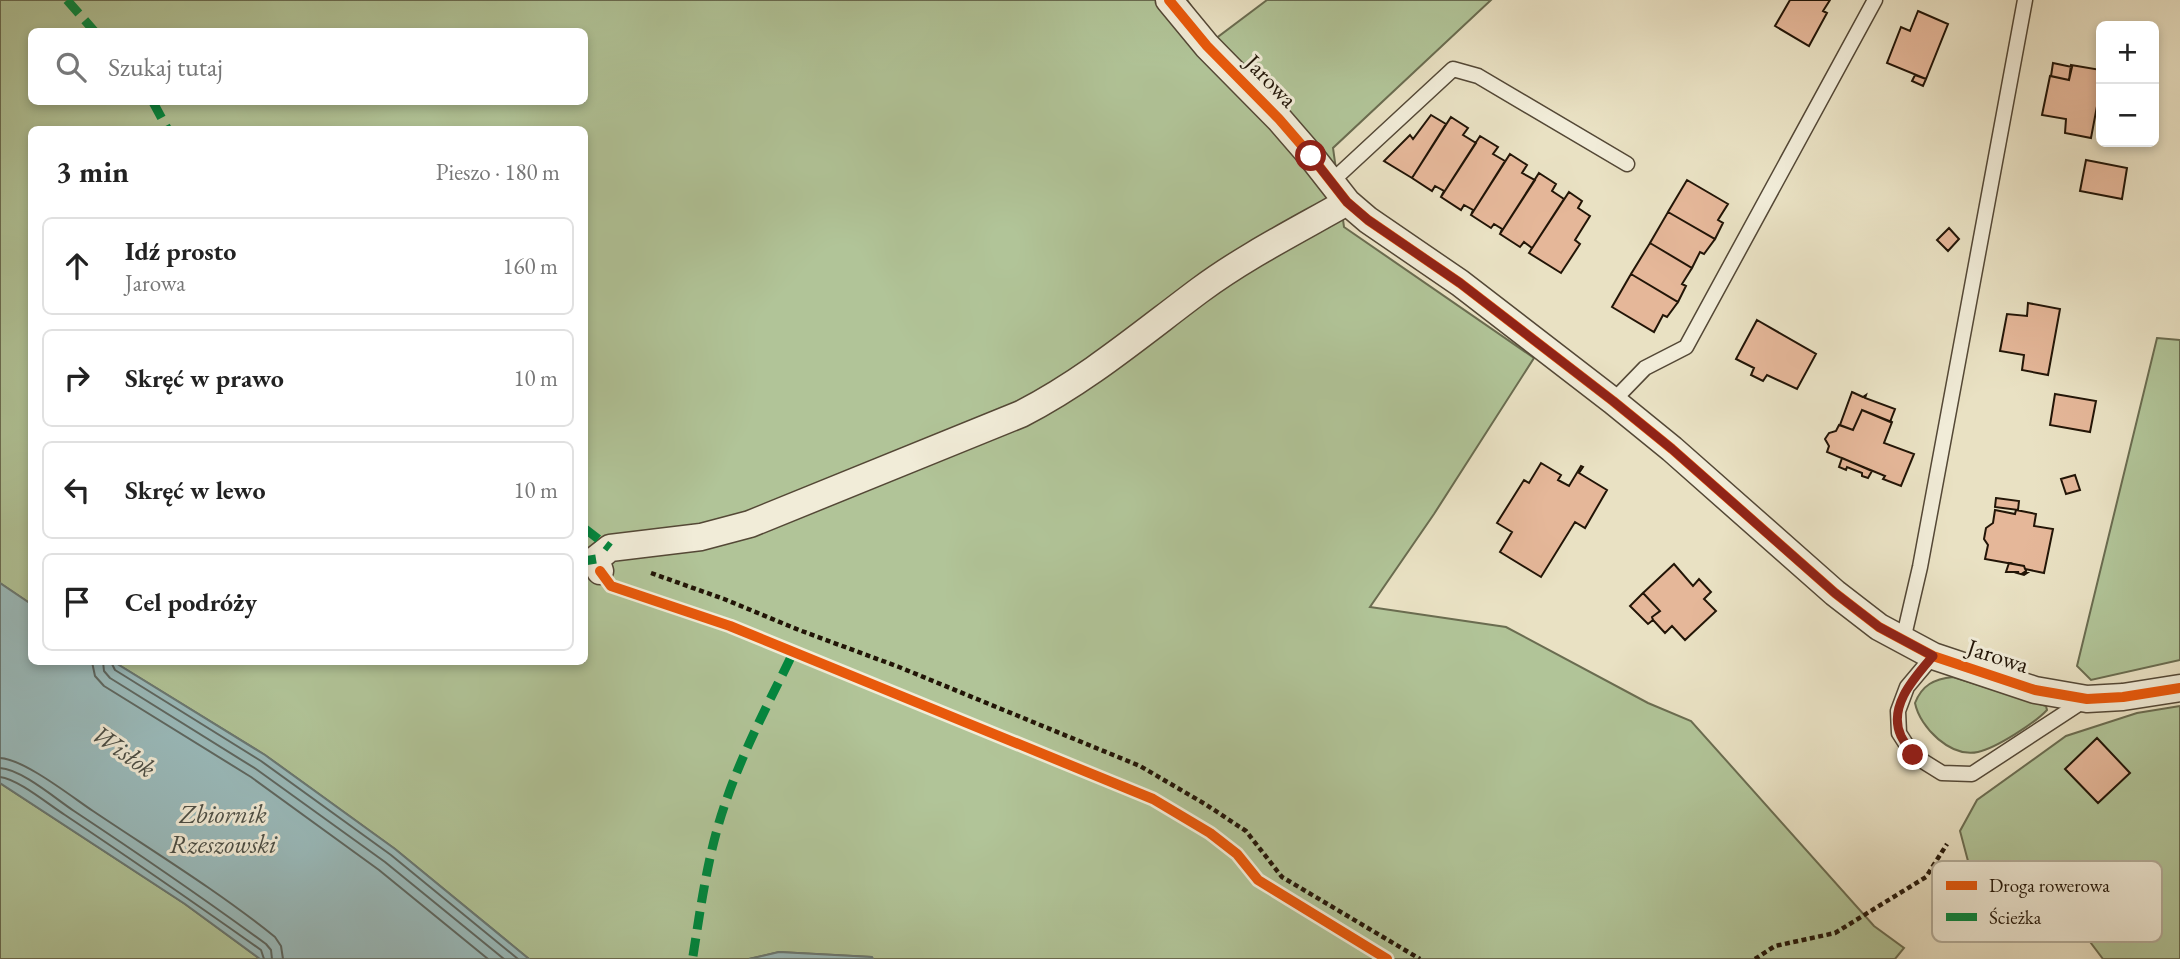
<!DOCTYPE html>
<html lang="pl">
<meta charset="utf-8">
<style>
:root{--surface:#fff;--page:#f6f6f6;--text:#222;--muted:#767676;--line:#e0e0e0}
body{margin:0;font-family:"EB Garamond",serif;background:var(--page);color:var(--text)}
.controls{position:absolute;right:21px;top:21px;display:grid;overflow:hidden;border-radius:10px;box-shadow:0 4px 10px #0003}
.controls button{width:63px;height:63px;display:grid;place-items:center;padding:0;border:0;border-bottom:2px solid var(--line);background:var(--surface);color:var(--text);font:35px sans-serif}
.stop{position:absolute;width:21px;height:21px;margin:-16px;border:5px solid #8f2418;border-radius:50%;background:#fff}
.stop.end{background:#8f2418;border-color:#fff;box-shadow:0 2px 7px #0008}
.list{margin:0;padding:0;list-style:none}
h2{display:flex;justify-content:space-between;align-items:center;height:91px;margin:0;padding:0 28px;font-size:30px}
h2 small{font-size:23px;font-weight:400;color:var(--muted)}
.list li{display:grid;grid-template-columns:46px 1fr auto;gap:21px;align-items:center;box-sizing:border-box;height:98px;margin:0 14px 14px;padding:0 14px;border:2px solid var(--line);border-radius:10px}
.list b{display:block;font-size:26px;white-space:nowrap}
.list p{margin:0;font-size:23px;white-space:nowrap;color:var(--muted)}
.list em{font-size:23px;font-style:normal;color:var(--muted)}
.icon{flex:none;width:38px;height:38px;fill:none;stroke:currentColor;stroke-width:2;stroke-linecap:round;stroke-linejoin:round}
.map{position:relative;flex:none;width:2180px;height:959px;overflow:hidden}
.search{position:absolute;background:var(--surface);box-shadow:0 4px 10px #0003;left:28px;top:28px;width:560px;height:77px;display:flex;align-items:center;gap:18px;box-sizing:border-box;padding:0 24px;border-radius:10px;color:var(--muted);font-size:26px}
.panel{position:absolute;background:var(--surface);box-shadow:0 4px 10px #0003;left:28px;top:126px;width:560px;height:539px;border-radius:10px}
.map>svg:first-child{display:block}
</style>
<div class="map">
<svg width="2180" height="959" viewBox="0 0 2180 959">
<rect width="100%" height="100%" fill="#e9e1c3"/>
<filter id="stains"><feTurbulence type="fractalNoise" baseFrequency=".00286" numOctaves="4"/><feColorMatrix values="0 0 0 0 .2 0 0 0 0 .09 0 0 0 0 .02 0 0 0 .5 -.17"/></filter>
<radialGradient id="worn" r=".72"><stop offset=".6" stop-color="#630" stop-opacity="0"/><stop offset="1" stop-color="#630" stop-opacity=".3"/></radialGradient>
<path fill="#b1c498" stroke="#6a6c50" stroke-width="2" fill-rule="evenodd" d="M 0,0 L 1187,0 L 1215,39 L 1267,0 L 1491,0 L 1333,148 L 1344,227 L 1534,358 L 1434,514 L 1370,607 L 1506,627 L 1648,703 L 1691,721 L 1874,926 L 1904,948 L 1895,959 L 873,959 L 871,957 L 779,952 L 749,959 L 529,959 L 395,849 L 265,755 L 114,662 L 584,662 L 584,130 L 32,130 L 31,604 L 0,583 ZM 32,32 L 584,32 L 584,102 L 32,102 Z
M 2157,338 L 2180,340 L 2180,660 L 2091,680 L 2077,666 Z
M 1953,677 L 2046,706 L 2047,710 C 2035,723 1996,748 1978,752 C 1951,758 1920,728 1915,703 C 1922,685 1934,679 1953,677 Z
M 2180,706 L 2180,959 L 2103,959 L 2075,922 L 1968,861 L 1960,831 L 1977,800 L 2066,736 L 2137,713 Z
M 0,783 L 185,904 L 260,959 L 0,959 Z"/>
<path fill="#9abbbc" stroke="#6a7974" stroke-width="2" d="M 0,583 L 31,604 L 32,662 L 114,662 L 265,755 L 395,849 L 529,959 L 260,959 L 185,904 L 0,783 Z
M 779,952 L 872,957 L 873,959 L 749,959 Z"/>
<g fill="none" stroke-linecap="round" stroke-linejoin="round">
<path stroke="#5e6862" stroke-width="2" d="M 92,662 L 95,676 L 104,686 L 251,777 L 379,870 L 488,959
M 103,662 L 104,671 L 110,678 L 256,769 L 385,862 L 504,959
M 111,662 L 115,670 L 261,761 L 391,855 L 518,959
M 0,758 C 24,759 72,797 93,811 C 154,852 218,891 275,937 L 281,946 L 283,959
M 0,768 C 21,769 56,799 74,811 C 139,854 203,898 266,944 L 271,950 L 272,959
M 0,777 C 18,779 49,805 65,815 C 131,859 196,904 261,950 L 264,959"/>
</g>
<path fill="#e5b799" stroke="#221507" stroke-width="2" d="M 1790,0 L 1830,0 L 1823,11 L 1827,13 L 1809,46 L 1775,26 Z
M 1918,11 L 1948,24 L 1926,79 L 1887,63 L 1901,27 L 1910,31 Z
M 2053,63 L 2072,67 L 2069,80 L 2051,76 Z
M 2071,65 L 2101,70 L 2101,85 L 2091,138 L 2065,133 L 2066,119 L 2042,115 L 2050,76 L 2069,80 Z
M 1915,75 L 1926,79 L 1923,86 L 1912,81 Z
M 1431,115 L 1446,124 L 1412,178 L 1384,161 L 1410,135 L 1413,139 Z
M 1451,117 L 1468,128 L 1463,135 L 1476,143 L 1441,197 L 1444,191 L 1435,186 L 1432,191 L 1412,178 Z
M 1480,136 L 1498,147 L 1493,154 L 1505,161 L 1471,215 L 1473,210 L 1464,205 L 1461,210 L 1441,197 Z
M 1510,154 L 1527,165 L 1522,173 L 1535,180 L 1500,234 L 1502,229 L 1494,224 L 1491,228 L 1471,215 Z
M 2086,160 L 2127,168 L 2122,199 L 2080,191 Z
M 1539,173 L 1556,184 L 1552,191 L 1564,199 L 1529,253 L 1532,248 L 1524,242 L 1520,247 L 1500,234 Z
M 1687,180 L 1728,204 L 1718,220 L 1723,223 L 1715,239 L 1668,212 Z
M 1569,192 L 1582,201 L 1578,208 L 1590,216 L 1575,240 L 1580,244 L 1561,273 L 1529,253 Z
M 1668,212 L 1715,239 L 1704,254 L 1700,252 L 1692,268 L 1650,243 Z
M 1949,228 L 1959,239 L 1948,251 L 1937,240 Z
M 1650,243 L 1692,268 L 1682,284 L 1686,286 L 1678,302 L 1631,274 Z
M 1631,274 L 1678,302 L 1667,317 L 1663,315 L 1654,332 L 1612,307 Z
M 2028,303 L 2060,309 L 2048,375 L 2022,370 L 2024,355 L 2000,351 L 2007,314 L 2027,316 Z
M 1757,320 L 1816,354 L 1797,389 L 1767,375 L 1763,381 L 1751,375 L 1754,368 L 1736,359 Z
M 1852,392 L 1863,397 L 1866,395 L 1865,398 L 1895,409 L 1890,422 L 1862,410 L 1853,430 L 1840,425 Z
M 2055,394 L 2096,401 L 2090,432 L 2050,425 Z
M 1862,410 L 1892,422 L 1884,443 L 1914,454 L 1901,486 L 1883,479 L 1885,476 L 1827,452 L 1829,446 L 1825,439 L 1829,433 L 1836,431 L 1839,425 L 1853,430 Z
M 1842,458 L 1872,471 L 1868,478 L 1862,476 L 1862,473 L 1847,467 L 1846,470 L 1839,467 Z
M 1541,463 L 1561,475 L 1558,480 L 1569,486 L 1581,466 L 1583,467 L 1579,473 L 1607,490 L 1585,528 L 1575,522 L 1541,577 L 1500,552 L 1512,532 L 1497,523 L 1524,480 L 1529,483 Z
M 2075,475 L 2080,490 L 2066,494 L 2061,479 Z
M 1996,498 L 2019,501 L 2018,510 L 1995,507 Z
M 1995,510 L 2015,514 L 2016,510 L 2036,514 L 2034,526 L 2053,529 L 2044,573 L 2025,569 L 2024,566 L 1985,559 L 1988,545 L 1984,539 L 1986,528 L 1993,523 Z
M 2009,563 L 2024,566 L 2026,571 L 2023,573 L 2027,573 L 2024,575 L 2017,573 L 2019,572 L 2006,572 Z
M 1674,564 L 1693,586 L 1699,579 L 1711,592 L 1704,599 L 1716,611 L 1685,640 L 1672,626 L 1665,633 L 1653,620 L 1652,617 L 1660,611 L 1643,593 Z
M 1643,593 L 1660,611 L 1652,617 L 1653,620 L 1648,624 L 1630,606 Z
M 2097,738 L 2130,773 L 2098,803 L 2065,769 Z"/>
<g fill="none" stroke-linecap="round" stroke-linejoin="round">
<defs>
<path id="service" d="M 1331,182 L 1453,69 L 1478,76 L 1627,164
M 1613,401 L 1645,368 L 1686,347 L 1875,0
M 1903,640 L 1920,567 L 2025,0
M 1933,656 L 1907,687 L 1898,711 L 1899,733 L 1913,755 L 1942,773 L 1972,774 L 2085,700"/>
<path id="minor" d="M 1169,0 L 1207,46 L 1279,119 L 1311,156 L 1347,202 L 1368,220 L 1460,283 L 1613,401 L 1672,449 L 1835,593 L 1879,627 L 1933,656 L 2035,690 L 2087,699 L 2123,697 L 2180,688
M 600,571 L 596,559 L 610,548 L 701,537 L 750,524 L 1021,414 C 1087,380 1141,334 1200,290 C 1246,256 1298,230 1347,202"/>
</defs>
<use href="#service" stroke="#544836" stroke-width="17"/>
<use href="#minor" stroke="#544836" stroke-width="29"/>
<path stroke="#221507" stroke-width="4.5" stroke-dasharray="5 3.5" stroke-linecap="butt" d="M 651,573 L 724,599 L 799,630 L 899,667 L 1140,766 L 1205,804 L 1246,831 L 1282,877 L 1420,959
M 1755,959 L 1775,946 L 1835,933 L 1926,877 L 1947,844"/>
<use href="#service" stroke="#f1ecd8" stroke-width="14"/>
<use href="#minor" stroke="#f1ecd8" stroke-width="26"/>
<path stroke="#00873e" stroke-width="9" stroke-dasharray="18 9" stroke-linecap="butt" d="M 67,0 L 95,32
M 153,102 L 168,130
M 584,528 L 610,548
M 584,561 L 596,559
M 693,956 C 701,905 708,853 725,804 C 743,751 769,702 793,653"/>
<defs>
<path id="cycleway" d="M 1169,0 L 1207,46 L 1279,119 L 1311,156 L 1347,202 L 1368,220 L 1460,283 L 1613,401 L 1672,449 L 1835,593 L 1879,627 L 1933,656 L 2035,690 L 2087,699 L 2123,697 L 2180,688
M 600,571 L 611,586 L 730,626 L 1153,799 L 1210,833 L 1237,854 L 1258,880 L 1387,959"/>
</defs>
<use href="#cycleway" stroke="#f1ecd8" stroke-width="15"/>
<use href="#cycleway" stroke="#e8590c" stroke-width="10"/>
</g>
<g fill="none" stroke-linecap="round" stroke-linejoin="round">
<path stroke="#8f2418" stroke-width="9" d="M 1311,156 L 1347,202 L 1368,220 L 1460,283 L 1613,401 L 1672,449 L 1835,593 L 1879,627 L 1933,656 C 1916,676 1887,706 1901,736 C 1904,742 1909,749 1913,755"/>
</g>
<g text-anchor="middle" stroke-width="6" stroke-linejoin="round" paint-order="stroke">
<g font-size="24" fill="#221507" stroke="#f1ecd8">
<text transform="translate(1271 81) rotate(46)" y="8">Jarowa</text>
<text transform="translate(1998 656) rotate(18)" y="8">Jarowa</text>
</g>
<g font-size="26" font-style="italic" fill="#4c4f46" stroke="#f1ecd8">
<text transform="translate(124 751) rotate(35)" y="9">Wisłok</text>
<text x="223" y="823">Zbiornik<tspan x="223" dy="30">Rzeszowski</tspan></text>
</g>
</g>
<rect x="1932" y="861" width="230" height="81" rx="10" fill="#f1ecd8" stroke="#b3ac99" stroke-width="2"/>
<rect x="1946" y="881" width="31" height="9" fill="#e8590c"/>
<rect x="1946" y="913" width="31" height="8" fill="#00873e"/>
<g font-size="19" fill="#221507">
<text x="1989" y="892">Droga rowerowa</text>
<text x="1989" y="924">Ścieżka</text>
</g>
<rect width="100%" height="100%" filter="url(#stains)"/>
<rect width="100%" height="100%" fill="url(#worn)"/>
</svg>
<div class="controls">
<button>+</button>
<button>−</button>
</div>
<div class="stop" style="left:1311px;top:156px"></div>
<div class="stop end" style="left:1913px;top:755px"></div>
<div class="search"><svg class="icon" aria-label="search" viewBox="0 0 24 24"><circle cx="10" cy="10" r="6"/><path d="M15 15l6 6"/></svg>Szukaj tutaj</div>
<section class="panel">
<h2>3 min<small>Pieszo · 180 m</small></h2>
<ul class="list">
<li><svg class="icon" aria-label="ahead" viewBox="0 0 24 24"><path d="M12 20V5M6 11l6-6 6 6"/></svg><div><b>Idź prosto</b><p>Jarowa</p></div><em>160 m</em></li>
<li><svg class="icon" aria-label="right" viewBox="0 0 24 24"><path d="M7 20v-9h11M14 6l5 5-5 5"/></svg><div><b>Skręć w prawo</b></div><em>10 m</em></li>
<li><svg class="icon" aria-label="left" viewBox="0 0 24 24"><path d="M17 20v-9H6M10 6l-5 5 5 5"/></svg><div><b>Skręć w lewo</b></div><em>10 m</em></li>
<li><svg class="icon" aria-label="arrive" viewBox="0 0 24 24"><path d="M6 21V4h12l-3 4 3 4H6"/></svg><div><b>Cel podróży</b></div></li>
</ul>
</section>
</div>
